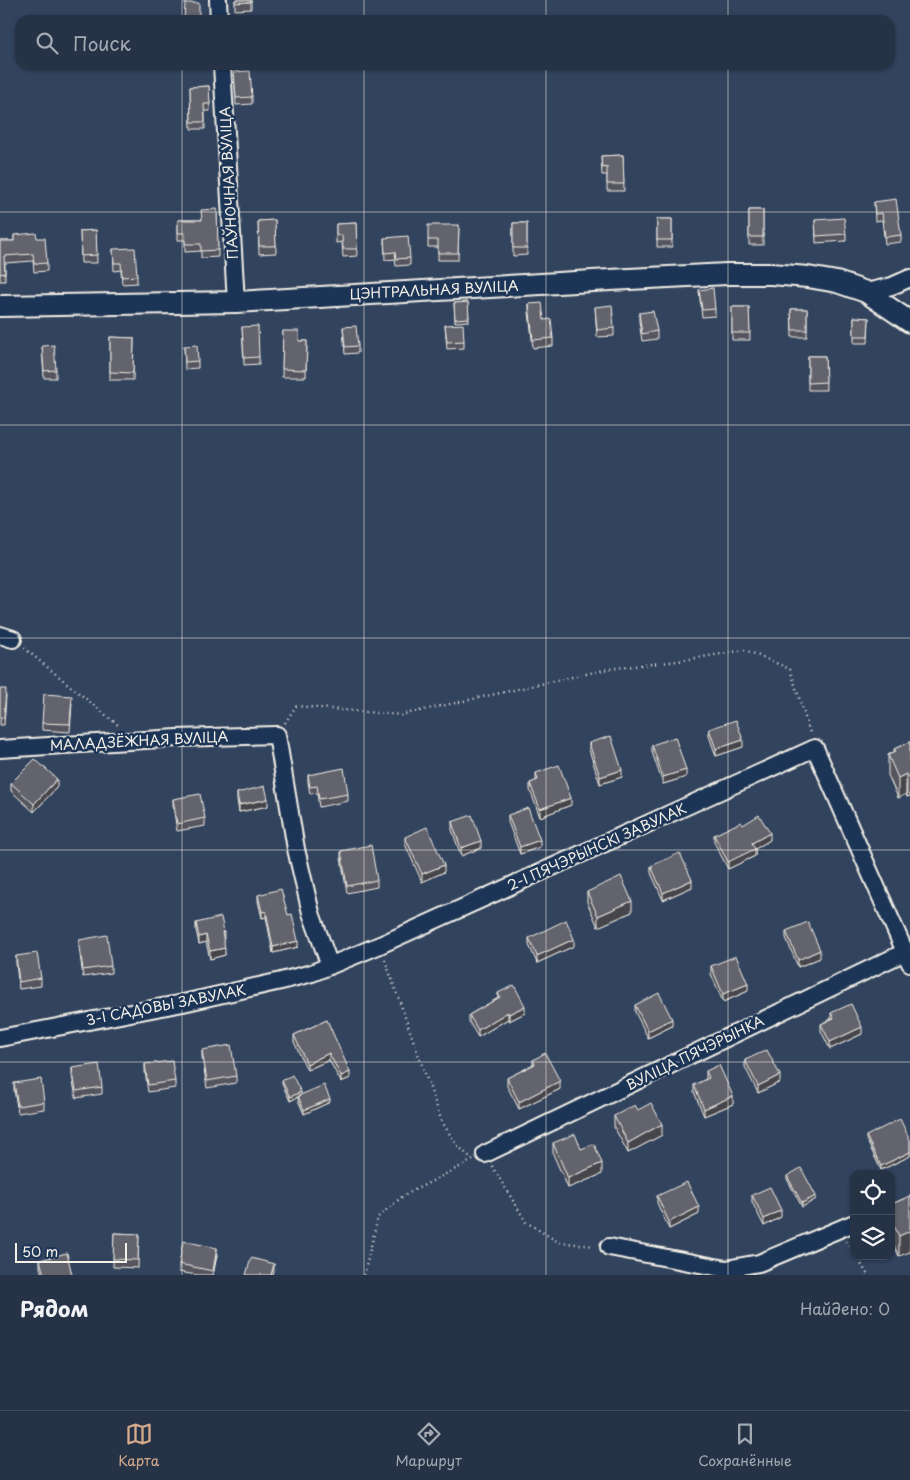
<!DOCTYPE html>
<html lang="ru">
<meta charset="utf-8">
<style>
:root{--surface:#263246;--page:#2e3a4d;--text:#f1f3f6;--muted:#a4aab3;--line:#424d5f;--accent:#d6ab8b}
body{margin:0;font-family:"Playpen Sans",sans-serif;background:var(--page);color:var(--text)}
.controls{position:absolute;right:15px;bottom:15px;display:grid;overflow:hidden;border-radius:10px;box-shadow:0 1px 4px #0004}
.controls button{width:45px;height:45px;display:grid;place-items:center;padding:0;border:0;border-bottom:1px solid var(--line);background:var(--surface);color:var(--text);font:25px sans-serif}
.scale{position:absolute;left:15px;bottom:12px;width:112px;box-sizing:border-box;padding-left:5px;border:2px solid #f4f1e8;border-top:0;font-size:14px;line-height:18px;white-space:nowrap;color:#f4f1e8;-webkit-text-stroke:4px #1d3557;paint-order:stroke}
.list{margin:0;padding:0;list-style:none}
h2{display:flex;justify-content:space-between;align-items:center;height:65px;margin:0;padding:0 20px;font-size:21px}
h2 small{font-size:16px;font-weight:400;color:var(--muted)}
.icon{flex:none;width:28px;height:28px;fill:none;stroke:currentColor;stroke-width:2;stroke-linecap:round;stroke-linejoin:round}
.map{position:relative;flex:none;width:910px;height:1275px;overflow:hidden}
.search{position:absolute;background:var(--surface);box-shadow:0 1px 4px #0004;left:15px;right:15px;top:15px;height:55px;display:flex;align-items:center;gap:12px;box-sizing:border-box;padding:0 18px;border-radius:15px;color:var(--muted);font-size:19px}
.sheet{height:135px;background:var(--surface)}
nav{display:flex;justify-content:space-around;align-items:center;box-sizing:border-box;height:70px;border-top:1px solid var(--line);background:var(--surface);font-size:14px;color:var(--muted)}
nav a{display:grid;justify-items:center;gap:2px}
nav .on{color:var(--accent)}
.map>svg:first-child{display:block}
</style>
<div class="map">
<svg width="910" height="1275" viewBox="0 0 910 1275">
<rect width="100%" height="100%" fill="#32435e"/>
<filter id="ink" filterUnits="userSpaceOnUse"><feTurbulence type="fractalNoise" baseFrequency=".02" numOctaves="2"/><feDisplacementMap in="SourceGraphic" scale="10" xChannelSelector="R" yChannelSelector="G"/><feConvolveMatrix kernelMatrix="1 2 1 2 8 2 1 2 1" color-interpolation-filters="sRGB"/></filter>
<g filter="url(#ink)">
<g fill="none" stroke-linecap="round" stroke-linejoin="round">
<defs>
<path id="minor" d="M 218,0 L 219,20
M 222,65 L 236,302
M 866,292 L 892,286 L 910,278
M 0,635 L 13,639
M 0,749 L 177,738 L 277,735 L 296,849 L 311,913 L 330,966
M 0,1038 L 183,1003 L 281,981 L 312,973 L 380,945 L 815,748 L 910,963
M 485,1154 L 905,952
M 609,1247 L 726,1269 L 759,1263 L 854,1223"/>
<path id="tertiary" d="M 0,306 L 236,302 L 610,280 L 727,274 L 771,274 L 808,277 L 837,282 L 866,292 L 910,322"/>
</defs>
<use href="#minor" stroke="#f4f1e8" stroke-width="20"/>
<use href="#tertiary" stroke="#f4f1e8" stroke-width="24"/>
<path stroke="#f4f1e8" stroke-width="2.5" stroke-dasharray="1 4" stroke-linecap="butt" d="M 24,648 L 118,725
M 285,723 L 296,706 L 401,715 L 608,669 L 678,661 L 745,650 L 790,669 L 810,733
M 385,960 L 442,1122 L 456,1144 L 470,1157
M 492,1166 L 526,1222 L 558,1242 L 594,1246
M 846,1241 L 854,1253
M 856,1256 L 868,1275
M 364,1275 L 378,1217 L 403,1196 L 473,1160"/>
<use href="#minor" stroke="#1d3557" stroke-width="16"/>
<use href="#tertiary" stroke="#1d3557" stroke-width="20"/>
</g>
<path fill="#55555e" stroke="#f4f1e8" d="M 235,0 L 251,0 L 251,9 L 235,10 Z
M 234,72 L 252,97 L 252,104 L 236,105 Z
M 209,86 L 210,111 L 205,111 L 205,129 L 191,129 L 190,87 Z
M 623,155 L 624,191 L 607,191 L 607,175 L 602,175 L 601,156 Z
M 874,202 L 901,235 L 901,242 L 885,244 L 882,220 L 875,221 Z
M 217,209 L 218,257 L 201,258 L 201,251 L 185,252 L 185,240 L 178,240 L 178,220 L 201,220 Z
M 749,210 L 763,210 L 763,245 L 749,245 Z
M 657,219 L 672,219 L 672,247 L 657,247 Z
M 275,220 L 276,253 L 259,254 L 258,221 Z
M 815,220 L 846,234 L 846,241 L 816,243 Z
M 356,223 L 357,256 L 343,257 L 342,242 L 336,243 L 336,224 Z
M 513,223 L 527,223 L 527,255 L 513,256 Z
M 459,225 L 458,260 L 438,260 L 438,247 L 428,247 L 428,240 Z
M 96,230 L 97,263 L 81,263 L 80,231 Z
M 14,235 L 37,238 L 47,263 L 47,271 L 34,272 L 33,261 L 5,263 L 5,281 L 0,281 L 0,241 L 14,241 Z
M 384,238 L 410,258 L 410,265 L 396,266 L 395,259 L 385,260 Z
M 113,249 L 137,276 L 137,283 L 122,284 L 121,270 L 114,271 Z
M 699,290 L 715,309 L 715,316 L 702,317 Z
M 468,302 L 469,321 L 455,322 L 454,303 Z
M 529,304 L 544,320 L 553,338 L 553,346 L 533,348 L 529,312 Z
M 595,307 L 614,328 L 614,336 L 597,337 Z
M 732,307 L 749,307 L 750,340 L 732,340 Z
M 791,309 L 807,309 L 807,337 L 792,337 Z
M 639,313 L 657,331 L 657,339 L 642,341 L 639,321 Z
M 854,317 L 869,318 L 868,343 L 854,343 Z
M 445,325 L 464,341 L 464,348 L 447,349 Z
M 242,327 L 259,357 L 259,364 L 244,365 Z
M 343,327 L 358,346 L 358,353 L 345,354 Z
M 283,331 L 299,341 L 307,341 L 306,377 L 282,377 Z
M 110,337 L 134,338 L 133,380 L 110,380 Z
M 42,346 L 56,370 L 56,378 L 44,378 Z
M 184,346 L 198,361 L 198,368 L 185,369 Z
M 808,356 L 825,356 L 826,390 L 808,390 Z
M 0,689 L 6,696 L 4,725 L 0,725 Z
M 72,703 L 70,732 L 42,730 L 42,723 Z
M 709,729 L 743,747 L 716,756 L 709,736 Z
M 910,742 L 910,796 L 907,797 L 906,794 L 898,798 L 888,775 L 888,755 L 894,752 L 894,749 Z
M 589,743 L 622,777 L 600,784 L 589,750 Z
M 652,745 L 686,777 L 663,784 L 652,752 Z
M 536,773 L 571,805 L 540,817 L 530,790 L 530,783 L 536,781 Z
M 308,775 L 348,794 L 348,801 L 319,807 L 317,793 L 310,794 L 308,782 Z
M 11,783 L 57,787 L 34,812 L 11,791 Z
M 237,793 L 268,806 L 239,812 L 237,800 Z
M 173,799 L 205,818 L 205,826 L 177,831 L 173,806 Z
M 508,815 L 540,847 L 520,854 L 508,822 Z
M 452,822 L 481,848 L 461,856 L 452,830 Z
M 743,825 L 770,840 L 755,849 L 755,856 L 728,869 L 714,842 L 714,835 Z
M 405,837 L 444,872 L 422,882 L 405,844 Z
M 341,851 L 377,880 L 377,887 L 347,893 L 341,858 Z
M 651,866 L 692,887 L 663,900 L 651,873 Z
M 587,892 L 632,912 L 598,927 L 587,902 Z
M 258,895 L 288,915 L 298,947 L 273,953 L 266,917 L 262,918 L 258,901 Z
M 196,923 L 224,939 L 223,939 L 225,955 L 210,959 L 206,942 L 199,944 L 196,930 Z
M 786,931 L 820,958 L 798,967 L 786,938 Z
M 529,938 L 574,946 L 537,963 L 529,945 Z
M 79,940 L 111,966 L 111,973 L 83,977 L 79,947 Z
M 16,956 L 41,978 L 41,986 L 19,989 L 16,963 Z
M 711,966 L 748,991 L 723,1002 L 711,974 Z
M 498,993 L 525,1013 L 509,1021 L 508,1019 L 478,1037 L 469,1022 L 469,1015 L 498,998 Z
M 635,1005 L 672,1026 L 648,1038 L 635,1012 Z
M 831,1013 L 862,1034 L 830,1049 L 821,1031 L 821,1024 L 831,1019 Z
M 327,1020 L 350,1078 L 341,1082 L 329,1060 L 307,1070 L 294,1042 L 294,1035 Z
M 202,1050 L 236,1076 L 236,1083 L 207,1088 L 202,1057 Z
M 533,1060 L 560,1089 L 519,1109 L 507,1086 L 507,1078 L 533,1065 Z
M 745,1060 L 780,1082 L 758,1093 L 745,1067 Z
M 145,1064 L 175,1081 L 175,1088 L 148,1092 L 145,1071 Z
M 72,1068 L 102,1087 L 102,1094 L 76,1098 L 72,1076 Z
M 706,1071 L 733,1104 L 704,1116 L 694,1092 L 694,1085 L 706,1079 Z
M 282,1081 L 301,1095 L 330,1102 L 304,1114 L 298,1100 L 298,1097 L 290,1101 L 282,1084 Z
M 14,1083 L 44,1102 L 44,1109 L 18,1113 L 14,1090 Z
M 614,1116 L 662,1135 L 628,1153 L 614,1127 Z
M 866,1136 L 910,1140 L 910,1156 L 881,1170 L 866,1139 Z
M 553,1143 L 581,1149 L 602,1174 L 568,1188 L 553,1154 Z
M 787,1176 L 816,1199 L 802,1207 L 787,1179 Z
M 752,1195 L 781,1217 L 764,1226 L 752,1202 Z
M 657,1196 L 699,1214 L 669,1229 L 657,1203 Z
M 910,1196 L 899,1256 L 891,1239 L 892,1204 Z
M 114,1233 L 139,1234 L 138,1268 L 113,1267 Z
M 217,1255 L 213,1275 L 197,1275 L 179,1272 L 179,1264 Z
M 40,1260 L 72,1275 L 42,1275 L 40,1267 Z"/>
<path fill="#45454c" stroke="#f4f1e8" d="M 743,740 L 743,747 L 716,756 L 716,749 Z
M 622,770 L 622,777 L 600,784 L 600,777 Z
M 686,770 L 686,777 L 663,784 L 663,777 Z
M 906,774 L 906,794 L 898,798 L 898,778 Z
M 910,775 L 910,796 L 907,797 L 907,777 Z
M 57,779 L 57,787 L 34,812 L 34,804 Z
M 571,798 L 571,805 L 540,817 L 540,809 Z
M 268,799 L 268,806 L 239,812 L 239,805 Z
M 770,833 L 770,840 L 755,849 L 755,856 L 728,869 L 728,862 L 752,843 Z
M 540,840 L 540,847 L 520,854 L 520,847 Z
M 481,841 L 481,848 L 461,856 L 461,848 Z
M 444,865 L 444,872 L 422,882 L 422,874 Z
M 692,880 L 692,887 L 663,900 L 663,893 Z
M 632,901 L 632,912 L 598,927 L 598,916 Z
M 266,911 L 266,917 L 262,918 L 262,912 Z
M 222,932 L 224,932 L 224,939 L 222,939 Z
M 206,935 L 206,942 L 199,944 L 199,937 Z
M 574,939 L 574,946 L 537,963 L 537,956 Z
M 298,941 L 298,947 L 273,953 L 273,947 Z
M 225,948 L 225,955 L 210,959 L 210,951 Z
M 820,950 L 820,958 L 798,967 L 798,960 Z
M 748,984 L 748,991 L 723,1002 L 723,994 Z
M 525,1006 L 525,1013 L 509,1021 L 509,1014 Z
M 508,1012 L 508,1019 L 478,1037 L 478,1030 Z
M 672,1019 L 672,1026 L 648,1038 L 648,1031 Z
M 862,1027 L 862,1034 L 830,1049 L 830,1042 Z
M 329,1053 L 329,1060 L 307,1070 L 307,1064 Z
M 350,1072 L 350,1078 L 341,1082 L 341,1076 Z
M 780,1075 L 780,1082 L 758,1093 L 758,1086 Z
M 560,1081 L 560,1089 L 519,1109 L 519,1102 Z
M 301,1092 L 301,1095 L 290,1101 L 290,1097 Z
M 733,1096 L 733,1104 L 704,1116 L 704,1109 Z
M 330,1099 L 330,1102 L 304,1114 L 304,1110 Z
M 662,1124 L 662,1135 L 628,1153 L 628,1143 Z
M 910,1152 L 910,1156 L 881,1170 L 881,1166 Z
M 602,1163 L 602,1174 L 568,1188 L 568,1178 Z
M 816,1196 L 816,1199 L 802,1207 L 802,1203 Z
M 699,1207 L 699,1214 L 669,1229 L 669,1222 Z
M 781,1210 L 781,1217 L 764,1226 L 764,1219 Z
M 910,1231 L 910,1252 L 899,1256 L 899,1236 Z
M 217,1248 L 217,1255 L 213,1275 L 213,1271 Z
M 274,1264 L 274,1271 L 273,1275 L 271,1275 Z"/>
<path fill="#63636d" stroke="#f4f1e8" d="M 235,0 L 251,0 L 251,2 L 235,3 Z
M 185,3 L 199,3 L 199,20 L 184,20 Z
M 250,71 L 252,97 L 236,98 L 234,72 Z
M 209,86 L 210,104 L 204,104 L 205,122 L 191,122 L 190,87 Z
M 623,155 L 624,184 L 607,184 L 607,167 L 602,168 L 601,156 Z
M 896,199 L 901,235 L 885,237 L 882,213 L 875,214 L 874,202 Z
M 217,209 L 218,250 L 201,251 L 201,244 L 185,244 L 185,233 L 178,233 L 178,220 L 202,220 L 201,210 Z
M 749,210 L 763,210 L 763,237 L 749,237 Z
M 844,218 L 846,234 L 816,236 L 815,220 Z
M 657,219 L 672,219 L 672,240 L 657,240 Z
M 275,220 L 276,246 L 259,246 L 258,221 Z
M 356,223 L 357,249 L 343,249 L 342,235 L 336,235 L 336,224 Z
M 513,223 L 527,223 L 527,248 L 513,248 Z
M 428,225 L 459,225 L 458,253 L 438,253 L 438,240 L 428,240 Z
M 96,230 L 97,255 L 81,256 L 80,231 Z
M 36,233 L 37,238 L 45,238 L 47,263 L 34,264 L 33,254 L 4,256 L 5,273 L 0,274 L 0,241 L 14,241 L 14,235 Z
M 408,236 L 410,258 L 396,259 L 395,252 L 385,253 L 384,238 Z
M 135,248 L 137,276 L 122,277 L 121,263 L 114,263 L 113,249 Z
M 713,288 L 715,309 L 702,310 L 699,290 Z
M 468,302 L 469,318 L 455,319 L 454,303 Z
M 542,303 L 544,320 L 551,319 L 553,338 L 533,340 L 529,304 Z
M 612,305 L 614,328 L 597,330 L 595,307 Z
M 732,307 L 749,307 L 750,333 L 732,333 Z
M 791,309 L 807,309 L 807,330 L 792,330 Z
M 653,311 L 657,331 L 642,334 L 639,313 Z
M 854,317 L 869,318 L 868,336 L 854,336 Z
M 463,324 L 464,341 L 447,342 L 445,325 Z
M 258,326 L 259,357 L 244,358 L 242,327 Z
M 356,326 L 358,346 L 345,347 L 343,327 Z
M 283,331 L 299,331 L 299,341 L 307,341 L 306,370 L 282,369 Z
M 110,337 L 134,338 L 133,373 L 110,372 Z
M 54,345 L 56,370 L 44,371 L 42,346 Z
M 197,345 L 198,361 L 185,362 L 184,346 Z
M 808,356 L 825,356 L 826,382 L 808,383 Z
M 0,689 L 6,689 L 4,718 L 0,717 Z
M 44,694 L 72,696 L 70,724 L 42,723 Z
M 736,720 L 743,740 L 716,749 L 709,729 Z
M 611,736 L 622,770 L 600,777 L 589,743 Z
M 675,737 L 686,770 L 663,777 L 652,745 Z
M 910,742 L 910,775 L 907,777 L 906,774 L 898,778 L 888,755 L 896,751 L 894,749 Z
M 35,759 L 57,779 L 34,804 L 11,783 Z
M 559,765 L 571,798 L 540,809 L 530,783 L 538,780 L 536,773 Z
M 344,768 L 348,794 L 319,799 L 317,786 L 310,787 L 308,775 Z
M 265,786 L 268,799 L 239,805 L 237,793 Z
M 200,794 L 205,818 L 177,824 L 173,799 Z
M 528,808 L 540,840 L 520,847 L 508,815 Z
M 472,815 L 481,841 L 461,848 L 452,822 Z
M 759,815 L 770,833 L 752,843 L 755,849 L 728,862 L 714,835 L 741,822 L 743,825 Z
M 427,827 L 444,865 L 422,874 L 405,837 Z
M 371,845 L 377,880 L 347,886 L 341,851 Z
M 680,853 L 692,880 L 663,893 L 651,866 Z
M 621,876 L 632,901 L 598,916 L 587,892 Z
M 281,889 L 288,915 L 292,914 L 298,941 L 273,947 L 266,911 L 262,912 L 258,895 Z
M 221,917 L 224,932 L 222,932 L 225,948 L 210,951 L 206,935 L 199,937 L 196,923 Z
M 566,920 L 574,939 L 537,956 L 529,938 Z
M 808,922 L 820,950 L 798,960 L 786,931 Z
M 107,935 L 111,966 L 83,970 L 79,940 Z
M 37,953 L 41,978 L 19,982 L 16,956 Z
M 736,956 L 748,984 L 723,994 L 711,966 Z
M 514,985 L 525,1006 L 509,1014 L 508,1012 L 478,1030 L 469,1015 L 500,997 L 498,993 Z
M 659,993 L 672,1019 L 648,1031 L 635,1005 Z
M 851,1004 L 862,1027 L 830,1042 L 821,1024 L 834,1018 L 831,1013 Z
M 327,1020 L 350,1072 L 341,1076 L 329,1053 L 307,1064 L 294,1035 Z
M 231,1045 L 236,1076 L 207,1081 L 202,1050 Z
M 767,1050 L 780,1075 L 758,1086 L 745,1060 Z
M 545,1053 L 560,1081 L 519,1102 L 507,1078 L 535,1064 L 533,1060 Z
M 172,1061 L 175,1081 L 148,1085 L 145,1064 Z
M 99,1064 L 102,1087 L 76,1091 L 72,1068 Z
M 719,1065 L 733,1096 L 704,1109 L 694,1085 L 709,1078 L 706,1071 Z
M 292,1075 L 301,1092 L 290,1097 L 282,1081 Z
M 41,1079 L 44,1102 L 18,1106 L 14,1083 Z
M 324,1085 L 330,1099 L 304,1110 L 298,1096 Z
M 651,1103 L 662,1124 L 628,1143 L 614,1116 L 635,1105 L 638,1110 Z
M 900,1119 L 910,1140 L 910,1152 L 881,1166 L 866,1136 Z
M 575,1134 L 581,1149 L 594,1144 L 602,1163 L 568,1178 L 553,1143 Z
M 801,1168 L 816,1196 L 802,1203 L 787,1176 Z
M 687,1182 L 699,1207 L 669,1222 L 657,1196 Z
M 770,1187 L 781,1210 L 764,1219 L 752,1195 Z
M 910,1196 L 910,1231 L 899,1236 L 891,1219 L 891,1210 L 894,1208 L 892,1204 Z
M 114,1233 L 139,1234 L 138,1260 L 113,1259 Z
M 183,1241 L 217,1248 L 213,1271 L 179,1264 Z
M 67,1253 L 72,1275 L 44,1275 L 40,1260 Z
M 251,1258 L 274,1264 L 271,1275 L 246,1275 Z"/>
</g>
<path fill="none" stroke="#f4f1e8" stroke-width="1" stroke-opacity="0.55" d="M 182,0 L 182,20M 364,0 L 364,20M 546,0 L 546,20M 728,0 L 728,20M 182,65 L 182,1275M 364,65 L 364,1275M 546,65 L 546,1275M 728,65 L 728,1275M 0,212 L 910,212M 0,425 L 910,425M 0,638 L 910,638M 0,850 L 910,850M 0,1062 L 910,1062"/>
<g text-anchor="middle" stroke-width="5" stroke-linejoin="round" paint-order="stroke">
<g font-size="14" fill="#f4f1e8" stroke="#1d3557">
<text transform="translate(229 183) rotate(-93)" y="5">ПАЎНОЧНАЯ ВУЛІЦА</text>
<text transform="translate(434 290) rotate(-3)" y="5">ЦЭНТРАЛЬНАЯ ВУЛІЦА</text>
<text transform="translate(139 741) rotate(-3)" y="5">МАЛАДЗЁЖНАЯ ВУЛІЦА</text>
<text transform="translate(597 847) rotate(-24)" y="5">2-І ПЯЧЭРЫНСКІ ЗАВУЛАК</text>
<text transform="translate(166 1005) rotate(-11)" y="5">3-І САДОВЫ ЗАВУЛАК</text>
<text transform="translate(695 1053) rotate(-26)" y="5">ВУЛІЦА ПЯЧЭРЫНКА</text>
</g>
</g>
</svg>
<div class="controls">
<button><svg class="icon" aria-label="locate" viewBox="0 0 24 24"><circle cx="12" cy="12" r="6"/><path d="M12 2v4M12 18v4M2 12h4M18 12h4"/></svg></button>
<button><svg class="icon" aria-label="layers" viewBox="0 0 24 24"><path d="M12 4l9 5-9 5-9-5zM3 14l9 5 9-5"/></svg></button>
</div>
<div class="scale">50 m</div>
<div class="search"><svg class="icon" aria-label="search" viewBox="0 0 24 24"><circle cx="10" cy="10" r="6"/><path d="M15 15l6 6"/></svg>Поиск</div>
</div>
<section class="sheet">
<h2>Рядом<small>Найдено: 0</small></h2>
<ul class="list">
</ul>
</section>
<nav>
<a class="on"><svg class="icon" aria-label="map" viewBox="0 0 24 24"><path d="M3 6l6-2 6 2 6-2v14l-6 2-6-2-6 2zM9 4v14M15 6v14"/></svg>Карта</a>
<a><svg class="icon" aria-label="directions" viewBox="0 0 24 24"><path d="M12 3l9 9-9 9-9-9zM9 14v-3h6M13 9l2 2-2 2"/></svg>Маршрут</a>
<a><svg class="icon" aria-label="saved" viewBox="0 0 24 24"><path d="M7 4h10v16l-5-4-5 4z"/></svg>Сохранённые</a>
</nav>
